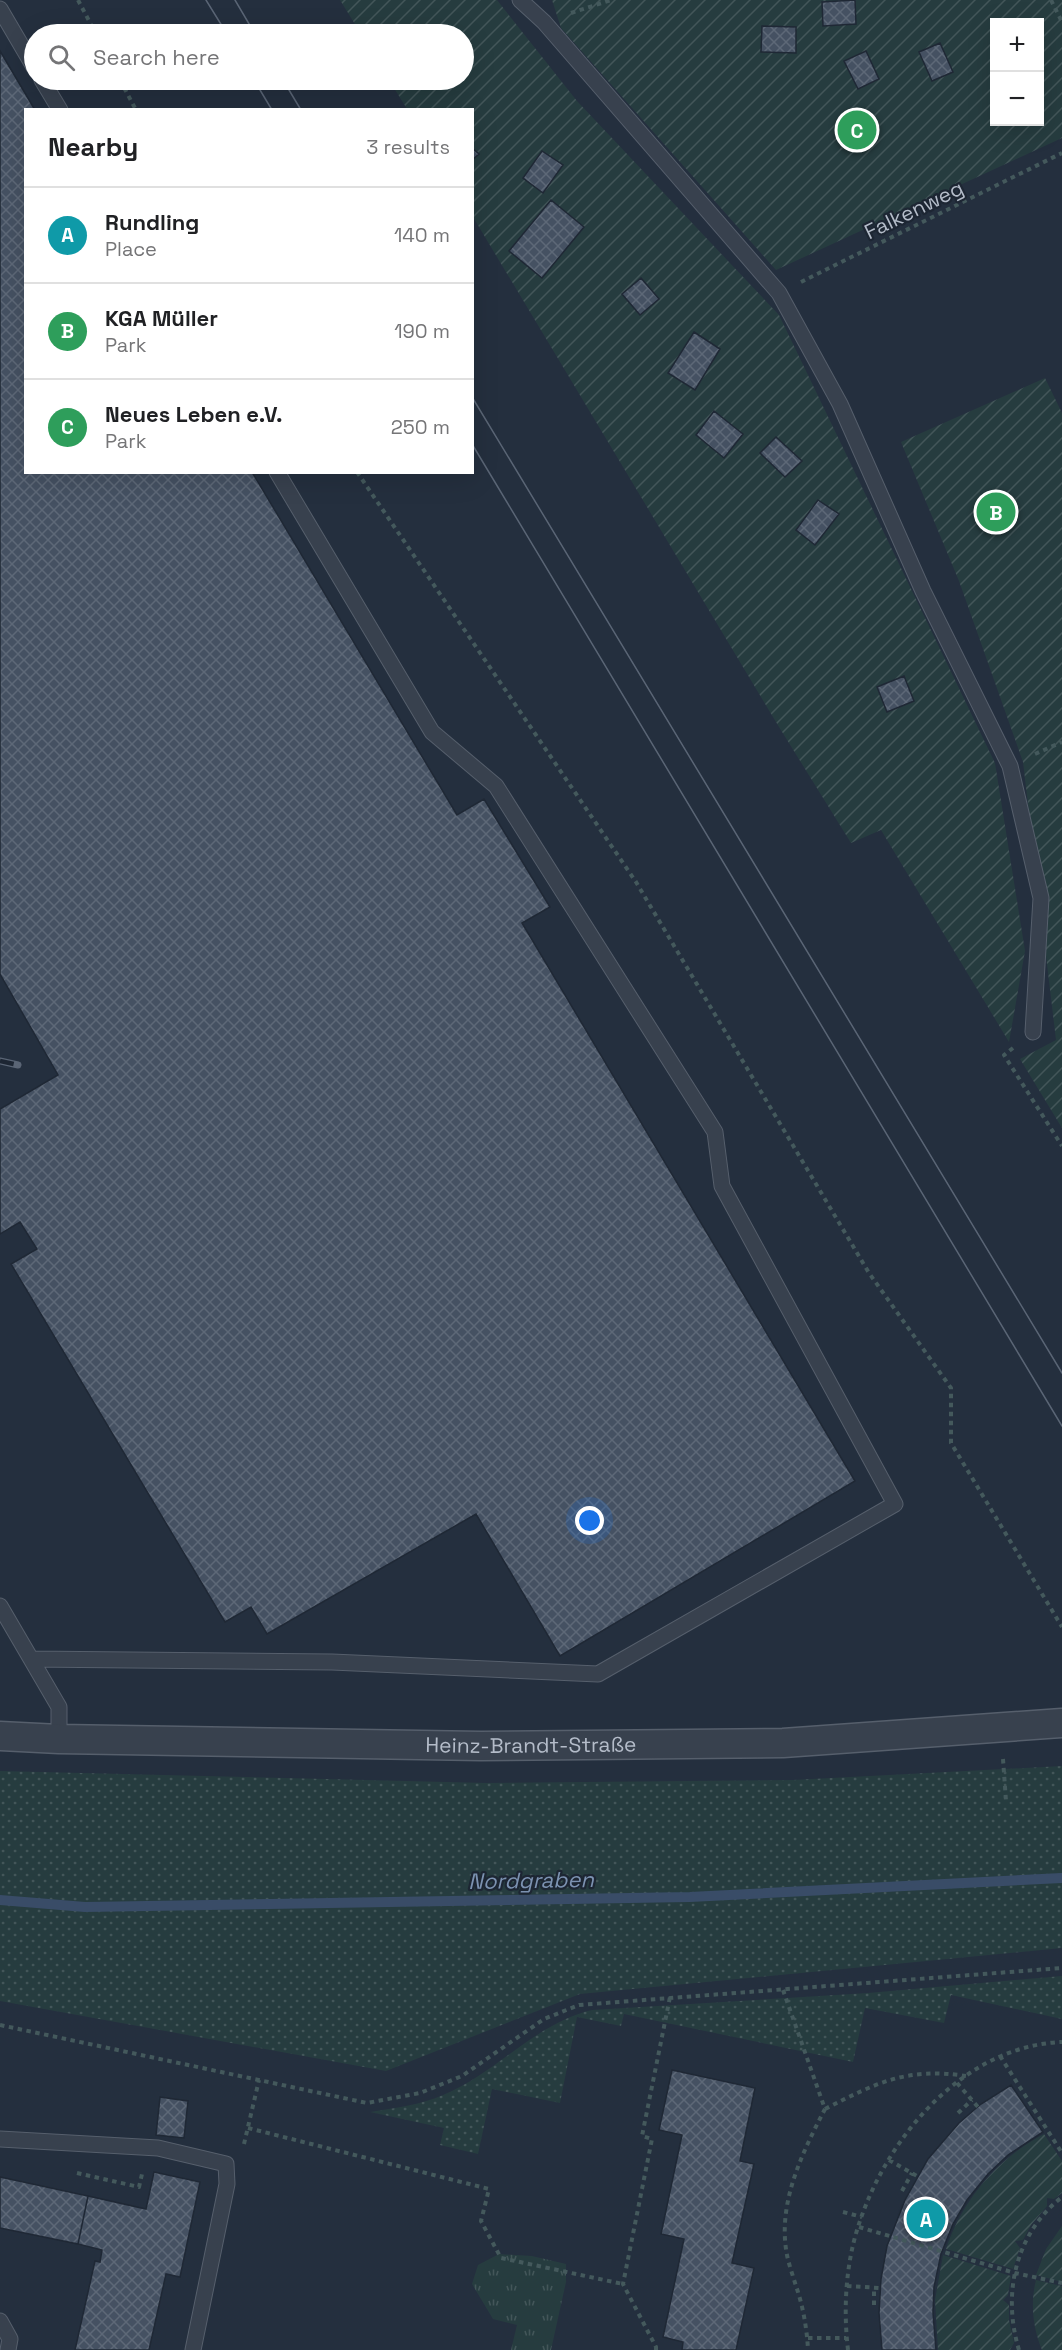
<!DOCTYPE html>
<meta charset="utf-8">
<style>
:root{--surface:#fff;--page:#f2f2f2;--text:#202124;--muted:#757577;--line:#e0e0e0;--accent:#111827}
body{margin:0;font-family:"Space Grotesk",sans-serif;background:var(--page);color:var(--text)}
.controls{position:absolute;right:18px;top:18px;display:grid;overflow:hidden;border-radius:0px;box-shadow:0 6px 24px #0002}
.controls button{width:54px;height:54px;display:grid;place-items:center;padding:0;border:0;border-bottom:2px solid var(--line);background:var(--surface);color:var(--text);font:30px sans-serif}
.you{position:absolute;left:590px;top:1521px;width:21px;height:21px;margin:-15px;border:4px solid #fff;border-radius:50%;background:#1a73e8;box-shadow:0 0 0 9px #1a73e833}
.badge{display:grid;place-items:center;width:39px;height:39px;border-radius:50%;background:var(--accent);color:#fff;font-size:20px;font-weight:700}
.pin{position:absolute;translate:-50% -50%;border:3px solid #fff;box-shadow:0 2px 6px #0006}
.list{margin:0;padding:0;list-style:none}
h2{display:flex;justify-content:space-between;align-items:center;height:78px;margin:0;padding:0 24px;font-size:26px}
h2 small{font-size:20px;font-weight:400;color:var(--muted)}
.list li{display:grid;grid-template-columns:39px 1fr auto;gap:18px;align-items:center;box-sizing:border-box;height:96px;padding:0 24px;border-top:2px solid var(--line)}
.list b{display:block;font-size:22px;white-space:nowrap}
.list p{margin:0;font-size:20px;white-space:nowrap;color:var(--muted)}
.list em{font-size:20px;font-style:normal;color:var(--muted)}
.icon{flex:none;width:33px;height:33px;fill:none;stroke:currentColor;stroke-width:2;stroke-linecap:round;stroke-linejoin:round}
.map{position:relative;flex:none;width:1062px;height:2350px;overflow:hidden}
.search{position:absolute;background:var(--surface);box-shadow:0 6px 24px #0002;left:24px;top:24px;width:450px;height:66px;display:flex;align-items:center;gap:15px;box-sizing:border-box;padding:0 21px;border-radius:33px;color:var(--muted);font-size:22px}
.panel{position:absolute;background:var(--surface);box-shadow:0 6px 24px #0002;left:24px;top:108px;width:450px;height:366px;border-radius:0px}
.map>svg:first-child{display:block}
</style>
<div class="map">
<svg width="1062" height="2350" viewBox="0 0 1062 2350">
<defs>
<pattern id="grass-dots" width="8" height="8" patternUnits="userSpaceOnUse" patternTransform="scale(1.5)"><rect width="8" height="8" fill="#263c3f"/><path d="M2 2h.1M6 6h.1" fill="none" stroke="#435659" stroke-width="1.8" stroke-linecap="round"/></pattern>
<pattern id="park-tufts" width="24" height="20" patternUnits="userSpaceOnUse" patternTransform="scale(1.5)"><rect width="24" height="20" fill="#263c3f"/><path d="M3 7l-1-3M5 7V3M7 7l1-3M15 17l-1-3M17 17v-4M19 17l1-3" fill="none" stroke="#435659"/></pattern>
<pattern id="garden-furrows" width="10" height="10" patternUnits="userSpaceOnUse" patternTransform="scale(1.5)"><rect width="10" height="10" fill="#263c3f"/><path d="M-1 1l2-2M0 10L10 0M9 11l2-2" fill="none" stroke="#435659"/></pattern>
<pattern id="building-cross-hatch" width="8" height="8" patternUnits="userSpaceOnUse" patternTransform="scale(1.5)"><rect width="8" height="8" fill="#455162"/><path d="M0 0l8 8M0 8l8-8" fill="none" stroke="#5d6877"/></pattern>
</defs>
<rect width="100%" height="100%" fill="#242f3e"/>
<path fill="url(#grass-dots)" d="M 1062,1766 L 1062,1948 L 580,1994 L 386,2071 L 0,2001 L 0,1771 L 487,1783 L 793,1780 Z
M 1062,1976 L 1062,2019 L 951,1995 L 944,2023 L 865,2008 L 853,2062 L 624,2014 L 621,2026 L 577,2017 L 560,2103 L 492,2089 L 478,2154 L 440,2145 L 444,2128 L 370,2112 C 395,2108 420,2105 443,2095 C 496,2074 535,2023 592,2010 L 868,1993 Z"/>
<path fill="url(#park-tufts)" d="M 499,2254 L 532,2256 L 566,2264 L 566,2282 L 551,2350 L 511,2350 L 517,2325 L 493,2319 L 472,2284 L 478,2265 Z"/>
<path fill="url(#garden-furrows)" fill-rule="evenodd" d="M 340,0 L 497,0 L 577,101 L 779,315 L 995,763 L 1025,951 L 1009,1042 L 881,830 L 851,843 L 779,727 L 473,217 L 472,110 L 407,109 L 389,80 L 464,80 L 464,34 L 361,34 Z
M 552,0 L 1062,0 L 1062,138 L 776,270 L 561,28 ZM 994,22 L 1040,22 L 1040,122 L 994,122 Z
M 1045,378 L 1062,413 L 1062,1128 L 1020,1059 L 1056,1040 L 1023,762 L 959,581 L 901,442 Z
M 1044,2134 L 1062,2161 L 1062,2193 L 1054,2199 L 1047,2198 L 1047,2206 L 1031,2225 L 1023,2240 L 1015,2241 L 1020,2248 L 1013,2269 L 946,2249 C 962,2200 998,2158 1044,2134 Z
M 1062,2226 L 1062,2282 L 1036,2275 L 1046,2249 Z
M 943,2255 L 1011,2276 L 1008,2295 L 1003,2300 L 1009,2305 L 1009,2320 L 1014,2343 L 1010,2350 L 938,2350 L 935,2300 Z
M 1036,2280 L 1062,2286 L 1062,2350 L 1042,2350 C 1033,2328 1030,2304 1036,2280 Z"/>
<g fill="none" stroke-linecap="round" stroke-linejoin="round">
<path stroke="#394c67" stroke-width="10" d="M 0,1900 L 85,1907 L 690,1897 L 1062,1878"/>
</g>
<path fill="url(#building-cross-hatch)" stroke="#1f2835" stroke-width="1.5" d="M 855,0 L 856,24 L 823,26 L 822,2 Z
M 762,26 L 796,27 L 796,53 L 761,52 Z
M 940,43 L 953,72 L 932,81 L 919,52 Z
M 0,51 L 35,110 L 26,110 L 26,472 L 252,472 L 457,815 L 484,799 L 550,907 L 522,923 L 855,1481 L 560,1656 L 476,1514 L 267,1634 L 251,1607 L 225,1622 L 11,1264 L 37,1249 L 20,1222 L 0,1234 L 0,1109 L 58,1075 L 0,974 Z
M 866,51 L 879,79 L 858,89 L 844,61 Z
M 472,148 L 479,154 L 472,160 Z
M 542,151 L 563,165 L 543,193 L 523,178 Z
M 551,200 L 584,227 L 542,278 L 509,251 Z
M 641,278 L 659,299 L 640,315 L 622,294 Z
M 694,332 L 720,349 L 695,390 L 668,373 Z
M 714,411 L 743,434 L 724,458 L 696,435 Z
M 776,437 L 802,461 L 785,477 L 760,453 Z
M 818,500 L 839,514 L 815,545 L 796,530 Z
M 904,676 L 914,701 L 887,712 L 877,687 Z
M 672,2070 L 755,2088 L 740,2161 L 754,2164 L 732,2263 L 754,2268 L 736,2350 L 682,2350 L 683,2342 L 663,2337 L 684,2239 L 661,2234 L 682,2135 L 659,2130 Z
M 1011,2085 L 1043,2132 L 1008,2155 L 988,2174 L 967,2200 L 953,2224 L 941,2254 L 934,2287 L 933,2313 L 936,2350 L 882,2350 L 879,2313 L 881,2279 L 887,2246 L 905,2200 L 928,2159 L 959,2123 L 981,2104 Z
M 160,2097 L 188,2101 L 184,2138 L 156,2135 Z
M 154,2172 L 200,2182 L 180,2277 L 166,2274 L 149,2350 L 75,2350 L 95,2261 L 100,2262 L 102,2250 L 78,2244 L 88,2196 L 146,2209 Z
M 0,2177 L 88,2196 L 78,2244 L 0,2228 Z"/>
<g fill="none" stroke-linecap="round" stroke-linejoin="round">
<defs>
<path id="service" d="M 520,0 L 544,22 L 779,293 L 840,404 L 923,591 L 1010,766 L 1041,898 L 1033,1032
M 0,9 L 34,67
M 42,80 L 60,110
M 0,1606 L 59,1707 L 59,1739
M 31,1659 L 332,1662 L 598,1674 L 895,1504 L 722,1186 L 715,1132 L 496,786 L 432,732 L 277,472
M 0,2139 L 158,2148 L 226,2164 L 227,2184 L 193,2350
M 0,2321 L 10,2339 L 8,2350"/>
<g id="minor">
<path id="s1" d="M 0,1736 L 59,1739 L 481,1746 L 783,1743 L 1062,1723"/>
</g>
</defs>
<use href="#service" stroke="#565f6c" stroke-width="17"/>
<use href="#minor" stroke="#565f6c" stroke-width="31"/>
<path stroke="#44595c" stroke-width="4" stroke-dasharray="4.5 4.5" stroke-linecap="butt" d="M 78,0 L 96,34
M 1051,0 L 1062,22
M 571,13 L 611,0
M 120,80 L 136,110
M 801,282 L 1062,153
M 357,472 L 636,882 L 869,1273 L 951,1388 L 951,1443 L 1062,1627
M 1035,754 L 1062,742
M 1013,1048 L 1004,1055 L 1062,1146
M 1003,1759 L 1006,1801
M 783,1990 L 825,2109 C 802,2153 777,2204 787,2255 C 789,2265 793,2276 796,2286 C 803,2306 807,2329 808,2350
M 0,2025 L 367,2103 L 420,2093 L 462,2076 L 544,2019 L 579,2005 L 1062,1968
M 1000,2056 L 1062,2153
M 957,2083 L 978,2107
M 825,2109 C 876,2083 907,2067 966,2076
M 958,2113 L 972,2100
M 248,2128 L 489,2189 L 481,2221 L 501,2258 L 623,2284
M 244,2144 L 259,2080
M 889,2160 L 917,2176
M 77,2173 L 139,2187 L 142,2174
M 902,2191 L 912,2173
M 843,2212 L 862,2217
M 859,2227 L 1015,2273 L 1062,2283
M 847,2286 L 880,2288
M 874,2305 L 874,2288
M 808,2338 L 846,2338
M 656,2350 L 656,2347 L 623,2284 L 652,2139 L 642,2136 L 670,1997
M 848,2350 C 844,2316 845,2279 853,2245 C 876,2149 958,2046 1062,2042
M 1019,2350 C 1002,2294 1015,2234 1062,2197"/>
<use href="#service" stroke="#38414e" stroke-width="15"/>
<use href="#minor" stroke="#38414e" stroke-width="28"/>
<path stroke="#5a6575" stroke-width="1.5" d="M 206,0 L 227,34
M 235,0 L 255,34
M 254,80 L 272,110
M 283,80 L 301,110
M 472,397 L 1062,1373
M 472,444 L 1062,1426"/>
<defs>
<path id="rail" d="M 0,1061 L 18,1065"/>
</defs>
<use href="#rail" stroke="#5a6575" stroke-width="7"/>
<use href="#rail" stroke="#1d2633" stroke-width="4.5" stroke-dasharray="14" stroke-linecap="butt"/>
</g>
<g text-anchor="middle" stroke-width="4.5" stroke-linejoin="round" paint-order="stroke">
<g font-size="21" fill="#b4bcc9" stroke="#1d2633">
<text transform="translate(914 210) rotate(-26)" y="7">Falkenweg</text>
<text dy="7" stroke="none"><textPath href="#s1" startOffset="531">Heinz-Brandt-Straße</textPath></text>
</g>
<g font-size="22" font-style="italic" fill="#7c92b1" stroke="#1d2633">
<text transform="translate(531 1880) rotate(-1)" y="8">Nordgraben</text>
</g>
</g>
</svg>
<div class="controls">
<button>+</button>
<button>−</button>
</div>
<div class="you"></div>
<div class="pin badge" style="left:926px;top:2219px;background:#0f9aa8">A</div>
<div class="pin badge" style="left:996px;top:512px;background:#2e9e5b">B</div>
<div class="pin badge" style="left:857px;top:130px;background:#2e9e5b">C</div>
<div class="search"><svg class="icon" aria-label="search" viewBox="0 0 24 24"><circle cx="10" cy="10" r="6"/><path d="M15 15l6 6"/></svg>Search here</div>
<section class="panel">
<h2>Nearby<small>3 results</small></h2>
<ul class="list">
<li><span class="badge" style="background:#0f9aa8">A</span><div><b>Rundling</b><p>Place</p></div><em>140 m</em></li>
<li><span class="badge" style="background:#2e9e5b">B</span><div><b>KGA Müller</b><p>Park</p></div><em>190 m</em></li>
<li><span class="badge" style="background:#2e9e5b">C</span><div><b>Neues Leben e.V.</b><p>Park</p></div><em>250 m</em></li>
</ul>
</section>
</div>
